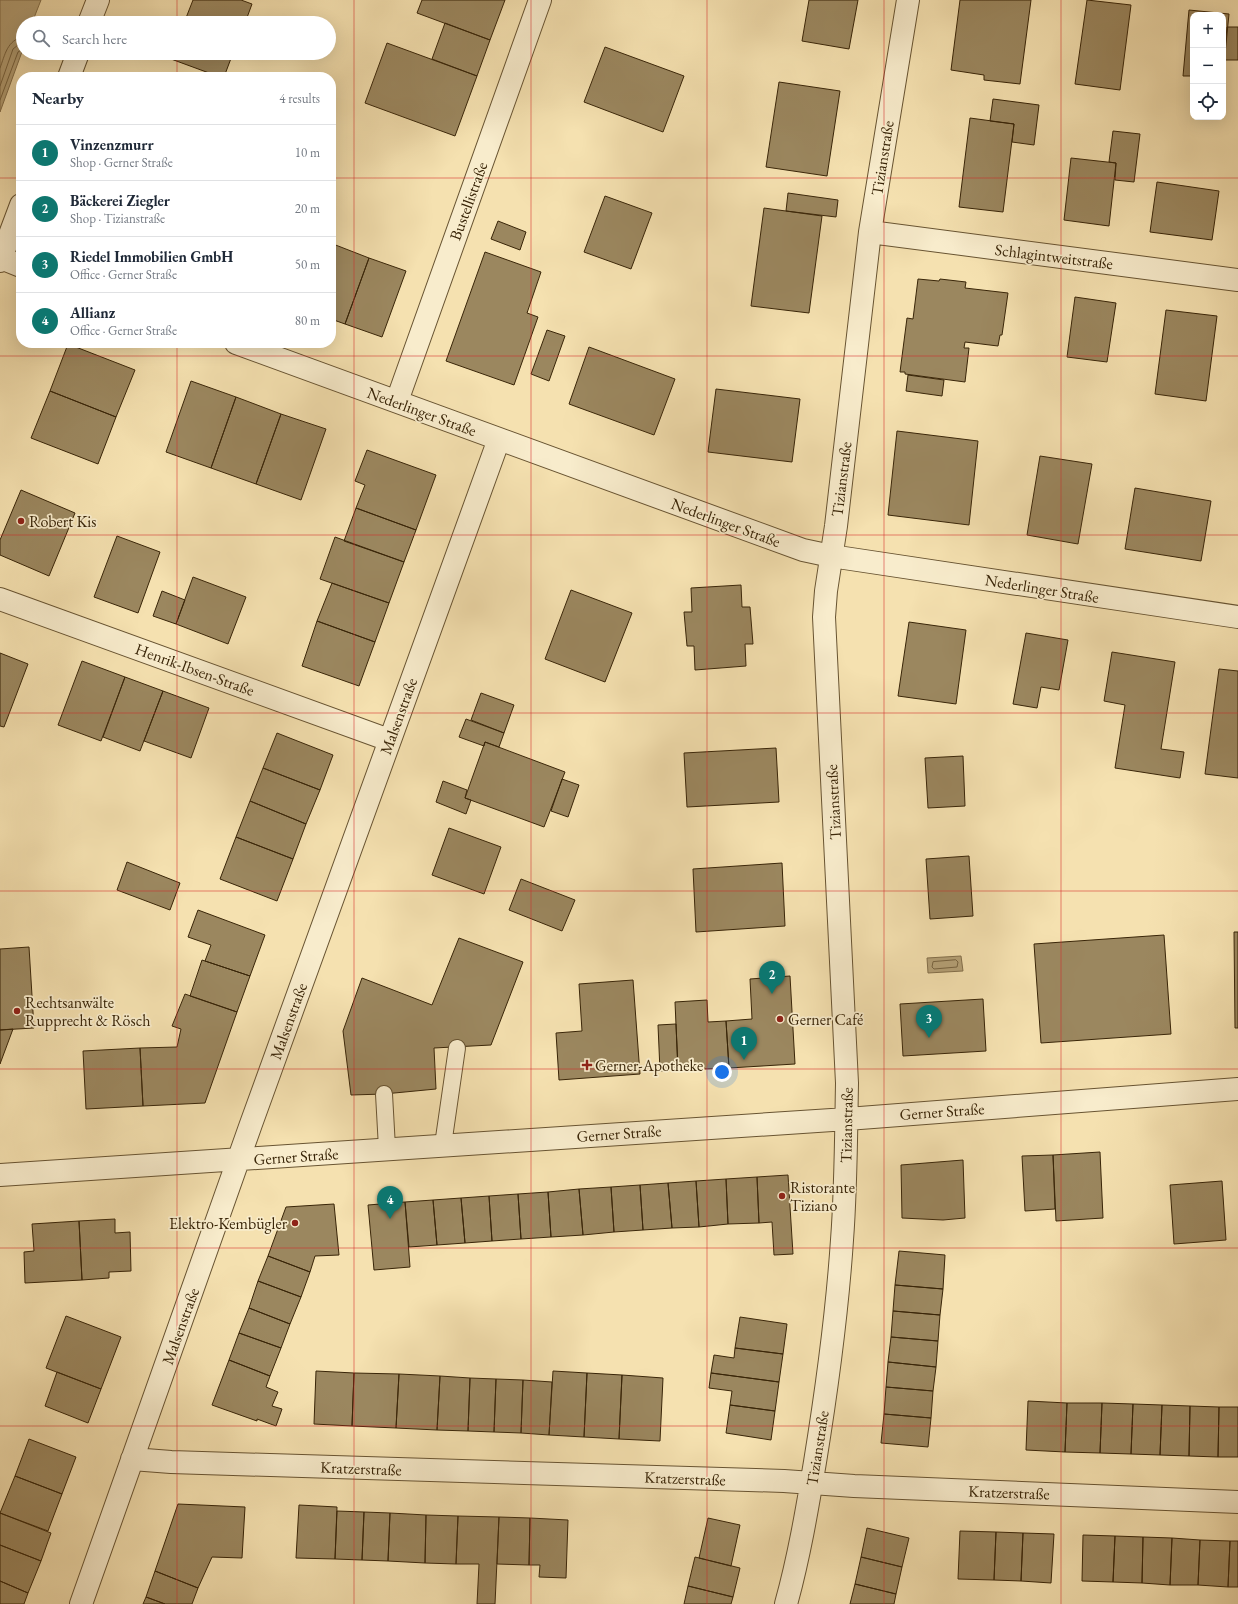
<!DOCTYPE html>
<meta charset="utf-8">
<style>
:root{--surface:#fff;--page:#f2f2f3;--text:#1f2937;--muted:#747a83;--line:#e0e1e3;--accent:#0f766e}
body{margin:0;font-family:"EB Garamond",serif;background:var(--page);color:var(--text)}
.controls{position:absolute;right:12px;top:12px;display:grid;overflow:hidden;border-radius:8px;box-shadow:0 4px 16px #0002}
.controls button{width:36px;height:36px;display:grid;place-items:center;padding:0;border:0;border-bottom:1px solid var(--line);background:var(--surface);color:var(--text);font:20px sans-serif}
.you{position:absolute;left:722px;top:1072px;width:14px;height:14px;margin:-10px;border:3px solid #fff;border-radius:50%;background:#1a73e8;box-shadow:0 0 0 6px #1a73e833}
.badge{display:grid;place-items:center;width:26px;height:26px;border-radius:50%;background:var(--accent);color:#fff;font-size:13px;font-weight:700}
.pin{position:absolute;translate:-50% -33px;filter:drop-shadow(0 1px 2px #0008)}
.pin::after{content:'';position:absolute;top:21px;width:14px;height:12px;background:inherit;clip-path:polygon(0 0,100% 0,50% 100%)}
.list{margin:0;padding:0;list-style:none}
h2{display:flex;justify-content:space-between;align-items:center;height:52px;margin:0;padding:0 16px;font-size:17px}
h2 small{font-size:13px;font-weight:400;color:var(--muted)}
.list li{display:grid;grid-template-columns:26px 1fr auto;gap:12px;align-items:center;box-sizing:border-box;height:56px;padding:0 16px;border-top:1px solid var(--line)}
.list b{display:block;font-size:15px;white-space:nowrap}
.list p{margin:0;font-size:13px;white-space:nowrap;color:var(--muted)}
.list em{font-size:13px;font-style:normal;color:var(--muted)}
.icon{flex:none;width:22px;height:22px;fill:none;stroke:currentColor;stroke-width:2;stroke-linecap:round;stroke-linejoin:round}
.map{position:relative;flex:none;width:1238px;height:1604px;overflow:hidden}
.search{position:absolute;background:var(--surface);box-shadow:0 4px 16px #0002;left:16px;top:16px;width:320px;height:44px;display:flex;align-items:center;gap:10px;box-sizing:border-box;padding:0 14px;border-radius:22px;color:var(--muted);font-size:15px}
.panel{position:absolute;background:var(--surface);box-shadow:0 4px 16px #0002;left:16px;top:72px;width:320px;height:276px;border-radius:16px}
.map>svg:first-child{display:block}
</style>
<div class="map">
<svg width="1238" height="1604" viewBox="0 0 1238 1604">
<rect width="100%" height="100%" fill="#f5e1b0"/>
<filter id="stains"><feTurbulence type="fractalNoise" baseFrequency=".005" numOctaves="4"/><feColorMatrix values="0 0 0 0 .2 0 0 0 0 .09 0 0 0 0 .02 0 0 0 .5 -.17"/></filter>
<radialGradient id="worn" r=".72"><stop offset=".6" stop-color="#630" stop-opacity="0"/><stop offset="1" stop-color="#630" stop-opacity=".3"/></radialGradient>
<path fill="#b5a177" stroke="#836f4b" d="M 0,0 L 41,0 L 32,23 L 23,23 L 23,49 L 0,112 Z
M 961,956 L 963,971 L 928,973 L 927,958 Z"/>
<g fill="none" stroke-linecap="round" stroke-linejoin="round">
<path stroke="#776340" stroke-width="1" d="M 0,68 C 5,55 7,40 23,37
M 0,86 L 13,49 L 18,45 L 23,44
M 0,100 L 18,52 L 23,49
M 956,960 L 958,962 L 957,967 L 934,969 L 932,967 L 933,962 Z"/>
</g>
<path fill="#9b875f" stroke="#392508" d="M 193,0 L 241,0 L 252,4 L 245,23 L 184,23 Z
M 422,0 L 505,0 L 490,40 L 417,13 Z
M 809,0 L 858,0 L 849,49 L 802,41 Z
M 960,0 L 1031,0 L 1020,84 L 984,80 L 984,75 L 951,70 Z
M 1087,0 L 1131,5 L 1120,90 L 1075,84 Z
M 1189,10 L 1229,14 L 1223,74 L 1223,15 L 1193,15 L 1193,76 L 1183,76 Z
M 445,23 L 490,40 L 477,76 L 432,59 Z
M 1227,27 L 1238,27 L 1238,60 L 1224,60 Z
M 387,43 L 477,76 L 455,136 L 365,103 Z
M 605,47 L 684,76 L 663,132 L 584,102 Z
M 173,53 L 233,53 L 224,77 L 220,77 L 171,59 Z
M 779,82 L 840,91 L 827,176 L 766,167 Z
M 993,99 L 1039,105 L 1034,145 L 1012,142 L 1014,124 L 990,121 Z
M 970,118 L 1014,124 L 1003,212 L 959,207 Z
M 1113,131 L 1140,134 L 1134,182 L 1115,180 L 1116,163 L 1109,162 Z
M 1071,158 L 1116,163 L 1109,226 L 1064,220 Z
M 1157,182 L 1219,191 L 1212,240 L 1150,232 Z
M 788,193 L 838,200 L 836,217 L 786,211 Z
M 605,196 L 652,213 L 631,269 L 584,252 Z
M 764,208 L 822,216 L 809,313 L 751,306 Z
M 498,221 L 526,232 L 520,250 L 491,239 Z
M 333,244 L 369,258 L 345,324 L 331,319 L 331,249 Z
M 485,252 L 541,272 L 527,313 L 538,317 L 514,385 L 446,361 Z
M 369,258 L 406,271 L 382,337 L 345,324 Z
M 918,279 L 939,281 L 940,279 L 966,282 L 965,288 L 1008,293 L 1002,335 L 1000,335 L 998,346 L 965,342 L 964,348 L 969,348 L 965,382 L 905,374 L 905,372 L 900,372 L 907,318 L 913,319 Z
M 1075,297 L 1116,303 L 1107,362 L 1067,357 Z
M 1166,310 L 1217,316 L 1206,401 L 1155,394 Z
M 547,330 L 565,336 L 549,381 L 531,374 Z
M 68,344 L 135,370 L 116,417 L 50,391 Z
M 589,347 L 675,379 L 654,435 L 569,404 Z
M 908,375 L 944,380 L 942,396 L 906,391 Z
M 191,381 L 236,397 L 211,468 L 166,452 Z
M 716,389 L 800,399 L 792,462 L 708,452 Z
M 50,391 L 116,417 L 98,464 L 31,438 Z
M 236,397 L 281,414 L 256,484 L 211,468 Z
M 281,414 L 326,429 L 301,500 L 256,484 Z
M 897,431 L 978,441 L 969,525 L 888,515 Z
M 367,450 L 436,475 L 416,530 L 356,508 L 365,485 L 355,481 Z
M 1040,456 L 1092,464 L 1078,544 L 1027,535 Z
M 1135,488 L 1211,501 L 1201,561 L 1125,549 Z
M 21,490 L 75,513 L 49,576 L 0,555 L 0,540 Z
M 356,508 L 416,530 L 404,562 L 344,541 Z
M 117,536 L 160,552 L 138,613 L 94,597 Z
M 335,537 L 404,562 L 389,603 L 320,579 Z
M 193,577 L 246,597 L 228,644 L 176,624 Z
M 332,583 L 389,603 L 375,642 L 317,621 Z
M 741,585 L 742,607 L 750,607 L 753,644 L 745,644 L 746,666 L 695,670 L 694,646 L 687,646 L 684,612 L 692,612 L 691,588 Z
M 571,590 L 632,613 L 605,682 L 545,659 Z
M 162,591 L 185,600 L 176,624 L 153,616 Z
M 317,621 L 375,642 L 359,686 L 302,666 Z
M 909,622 L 966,630 L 956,704 L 898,696 Z
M 1026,633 L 1068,640 L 1059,690 L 1041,687 L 1037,708 L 1013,704 Z
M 1112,652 L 1175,662 L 1161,749 L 1184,752 L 1180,778 L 1115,768 L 1125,705 L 1104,701 Z
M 0,653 L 28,664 L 4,727 L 0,726 Z
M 82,661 L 125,677 L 101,741 L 58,725 Z
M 1219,669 L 1238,671 L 1238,778 L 1205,774 Z
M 125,677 L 163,691 L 140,751 L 103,737 Z
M 163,691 L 209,708 L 191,758 L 144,741 Z
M 481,693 L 514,705 L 504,733 L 471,720 Z
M 466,719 L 504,733 L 499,747 L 485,742 L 484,746 L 459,737 Z
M 277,733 L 333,755 L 320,790 L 263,768 Z
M 485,742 L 565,772 L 544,827 L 465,798 Z
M 776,748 L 779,802 L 687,807 L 684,753 Z
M 963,756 L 965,806 L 928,808 L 925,758 Z
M 263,768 L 320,790 L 306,824 L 250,801 Z
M 562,779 L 579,785 L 568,817 L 551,811 Z
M 443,781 L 467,790 L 465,798 L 471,800 L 466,814 L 436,802 Z
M 250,801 L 306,824 L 293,859 L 236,837 Z
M 449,828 L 501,847 L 484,894 L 432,875 Z
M 236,837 L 293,859 L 277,901 L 220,879 Z
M 969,856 L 973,916 L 930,919 L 926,859 Z
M 127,862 L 180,883 L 170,910 L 117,890 Z
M 782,863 L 785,926 L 696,932 L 693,869 Z
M 521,879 L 575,900 L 562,931 L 509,910 Z
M 198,910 L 265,935 L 250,976 L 205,961 L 211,945 L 188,937 Z
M 1234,932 L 1238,932 L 1238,1028 L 1235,1028 Z
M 1164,935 L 1171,1034 L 1041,1043 L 1034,944 Z
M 459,938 L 523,962 L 491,1045 L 434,1048 L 436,1089 L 384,1094 L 351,1095 L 343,1031 L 362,978 L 432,1005 Z
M 29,947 L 34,1028 L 0,1030 L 0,949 Z
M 202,960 L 250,976 L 237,1012 L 190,996 Z
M 790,976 L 795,1064 L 729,1068 L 726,1021 L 752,1019 L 750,979 Z
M 633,980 L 640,1074 L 559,1080 L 556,1033 L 582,1031 L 579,984 Z
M 185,994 L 237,1012 L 205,1103 L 143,1106 L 140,1048 L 177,1047 L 181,1029 L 172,1026 Z
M 983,999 L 986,1051 L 903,1056 L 900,1004 Z
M 707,1000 L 708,1022 L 726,1021 L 729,1068 L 678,1070 L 675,1002 Z
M 676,1024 L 678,1070 L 660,1071 L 658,1025 Z
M 13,1029 L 0,1064 L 0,1030 Z
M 140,1048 L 143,1106 L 86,1109 L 83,1051 Z
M 1100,1152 L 1103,1218 L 1056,1221 L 1053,1155 Z
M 1053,1155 L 1055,1209 L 1025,1211 L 1022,1156 Z
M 963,1160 L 965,1218 L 943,1220 L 902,1218 L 901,1165 Z
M 788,1175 L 793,1254 L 774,1255 L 772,1222 L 759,1223 L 757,1177 Z
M 757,1177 L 759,1223 L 728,1224 L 726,1179 Z
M 726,1179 L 728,1224 L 699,1227 L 696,1181 Z
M 696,1181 L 699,1227 L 672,1228 L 668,1183 Z
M 1222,1181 L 1226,1240 L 1174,1244 L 1170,1185 Z
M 668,1183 L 672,1228 L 643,1230 L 640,1185 Z
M 640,1185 L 643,1230 L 614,1232 L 611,1187 Z
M 611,1187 L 614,1232 L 583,1235 L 579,1189 Z
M 579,1189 L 583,1235 L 551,1237 L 548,1192 Z
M 548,1192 L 551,1237 L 521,1239 L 518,1194 Z
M 518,1194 L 521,1239 L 492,1241 L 489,1196 Z
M 489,1196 L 492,1241 L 465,1243 L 461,1198 Z
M 461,1198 L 465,1243 L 437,1245 L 433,1200 Z
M 433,1200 L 437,1245 L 409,1247 L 405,1202 Z
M 405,1202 L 410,1267 L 374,1270 L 368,1205 Z
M 334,1204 L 339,1255 L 315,1256 L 310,1272 L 268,1256 L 286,1207 Z
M 115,1219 L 115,1233 L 130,1232 L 131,1271 L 109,1272 L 109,1278 L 82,1280 L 79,1221 Z
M 79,1221 L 82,1280 L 25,1283 L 24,1252 L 34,1251 L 32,1224 Z
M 899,1251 L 945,1255 L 943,1289 L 895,1285 Z
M 268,1256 L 310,1272 L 301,1297 L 258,1281 Z
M 258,1281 L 301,1297 L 290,1324 L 249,1308 Z
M 895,1285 L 943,1289 L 940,1315 L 893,1311 Z
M 249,1308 L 290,1324 L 281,1348 L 239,1333 Z
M 893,1311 L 940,1315 L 938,1341 L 891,1337 Z
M 66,1316 L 121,1337 L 101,1389 L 46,1368 Z
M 740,1317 L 787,1324 L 783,1354 L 735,1348 Z
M 239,1333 L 281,1348 L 270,1376 L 229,1360 Z
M 891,1337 L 938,1341 L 936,1367 L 888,1362 Z
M 735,1348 L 783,1354 L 779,1382 L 711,1373 L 714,1355 L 734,1358 Z
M 229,1360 L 270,1376 L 266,1387 L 278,1392 L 272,1406 L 282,1409 L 276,1426 L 257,1419 L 257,1421 L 212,1405 Z
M 888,1362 L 936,1367 L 933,1391 L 886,1387 Z
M 316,1371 L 354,1373 L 352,1426 L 314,1424 Z
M 553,1371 L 587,1373 L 584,1437 L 549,1435 Z
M 57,1372 L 101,1389 L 88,1423 L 45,1406 Z
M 354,1373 L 399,1374 L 396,1428 L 352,1426 Z
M 587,1373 L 622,1375 L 619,1439 L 584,1437 Z
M 711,1373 L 779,1382 L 775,1411 L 730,1405 L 732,1391 L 709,1388 Z
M 399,1374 L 440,1376 L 437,1430 L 396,1428 Z
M 622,1375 L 663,1378 L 660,1441 L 619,1439 Z
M 440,1376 L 470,1378 L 468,1431 L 437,1430 Z
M 470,1378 L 496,1379 L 494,1432 L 468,1431 Z
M 496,1379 L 523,1380 L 521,1433 L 494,1432 Z
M 523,1380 L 552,1382 L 549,1435 L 521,1433 Z
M 886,1387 L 933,1391 L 931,1418 L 884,1414 Z
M 1028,1401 L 1067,1403 L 1065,1452 L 1026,1450 Z
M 1067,1403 L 1102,1403 L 1100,1453 L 1065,1452 Z
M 1102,1403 L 1133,1404 L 1131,1454 L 1100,1453 Z
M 1133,1404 L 1162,1405 L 1160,1455 L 1131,1454 Z
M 730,1405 L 775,1411 L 771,1440 L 726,1433 Z
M 1162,1405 L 1190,1406 L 1189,1456 L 1160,1455 Z
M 1190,1406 L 1219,1407 L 1218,1457 L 1189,1456 Z
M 1219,1407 L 1238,1407 L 1238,1457 L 1218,1457 Z
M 884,1414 L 931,1418 L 928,1447 L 881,1443 Z
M 29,1439 L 76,1457 L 62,1494 L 15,1476 Z
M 15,1476 L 62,1494 L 48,1531 L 0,1513 Z
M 178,1504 L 245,1507 L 242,1558 L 212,1557 L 198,1588 L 155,1571 Z
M 299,1505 L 337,1507 L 335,1559 L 296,1558 Z
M 337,1511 L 364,1512 L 362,1560 L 335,1559 Z
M 364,1512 L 390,1513 L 388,1561 L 362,1560 Z
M 0,1513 L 51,1533 L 41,1561 L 0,1545 Z
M 390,1513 L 426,1515 L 425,1563 L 388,1561 Z
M 426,1515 L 458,1516 L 456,1564 L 425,1563 Z
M 458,1516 L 499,1517 L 495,1604 L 477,1604 L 479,1564 L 456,1564 Z
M 499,1517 L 530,1518 L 529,1565 L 497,1564 Z
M 530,1518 L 568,1520 L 566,1578 L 539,1577 L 540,1565 L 529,1565 Z
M 708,1518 L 740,1525 L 731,1566 L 699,1558 Z
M 867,1528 L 909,1538 L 902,1567 L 861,1557 Z
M 960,1531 L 996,1532 L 994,1580 L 958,1579 Z
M 996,1532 L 1023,1533 L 1021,1581 L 994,1580 Z
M 1023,1533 L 1054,1534 L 1051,1583 L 1021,1581 Z
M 1083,1535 L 1115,1536 L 1113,1582 L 1082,1581 Z
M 1115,1536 L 1143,1537 L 1142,1583 L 1113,1582 Z
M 1143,1537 L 1172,1538 L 1170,1585 L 1142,1583 Z
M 1172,1538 L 1200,1540 L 1198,1585 L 1170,1585 Z
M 1200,1540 L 1230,1541 L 1228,1587 L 1198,1585 Z
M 1230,1541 L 1238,1541 L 1238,1587 L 1228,1587 Z
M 0,1545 L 41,1561 L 28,1593 L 0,1581 Z
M 695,1557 L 740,1568 L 733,1597 L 688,1586 Z
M 861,1557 L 902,1567 L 896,1594 L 855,1584 Z
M 155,1571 L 198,1588 L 192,1604 L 165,1604 L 146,1597 Z
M 0,1581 L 28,1593 L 24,1604 L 0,1604 Z
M 855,1584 L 896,1594 L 894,1604 L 850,1604 Z
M 688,1586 L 733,1597 L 731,1604 L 684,1604 Z
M 146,1597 L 165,1604 L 143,1604 Z"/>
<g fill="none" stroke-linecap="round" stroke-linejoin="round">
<defs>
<path id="lane" d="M 384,1094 L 387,1148
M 443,1145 L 457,1048"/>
<path id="street" d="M 89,23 L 98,0
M 69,77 L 78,53
M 870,232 L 1238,280
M 1,258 L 21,266
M 0,261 L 21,205
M 236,343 L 803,550 L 831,556 L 1238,617
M 397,401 L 540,0
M 0,599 L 389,740
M 0,1175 L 847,1119 L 1238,1089
M 132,1459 L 171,1462 L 784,1481 L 854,1486 L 1238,1502
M 81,1604 L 251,1124 L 499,439
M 786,1604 C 799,1557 807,1510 815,1462 C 827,1388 837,1315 842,1240 C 846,1188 846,1136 847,1083 L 824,617 L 826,591 L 836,526 L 870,232 L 908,0"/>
</defs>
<use href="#lane" stroke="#685432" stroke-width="18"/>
<use href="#street" stroke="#685432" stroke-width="24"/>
<use href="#lane" stroke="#f8eccc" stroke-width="16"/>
<use href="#street" stroke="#f8eccc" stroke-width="22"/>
</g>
<path fill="none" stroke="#d62828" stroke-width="1" stroke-opacity="0.55" d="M 177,0 L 177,23M 354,0 L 354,1604M 531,0 L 531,1604M 707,0 L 707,1604M 884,0 L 884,1604M 1061,0 L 1061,1604M 177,53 L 177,77M 0,178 L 21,178M 331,178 L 1238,178M 177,343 L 177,1604M 0,356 L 1238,356M 0,535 L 1238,535M 0,713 L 1238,713M 0,891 L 1238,891M 0,1069 L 1238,1069M 0,1248 L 1238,1248M 0,1426 L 1238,1426"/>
<g fill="#8f2418" stroke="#f8eccc" stroke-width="1.5">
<circle cx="21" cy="521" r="4"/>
<circle cx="17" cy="1011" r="4"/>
<circle cx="780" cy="1019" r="4"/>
<path d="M585 1059h4v4h4v4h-4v4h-4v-4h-4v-4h4z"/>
<circle cx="782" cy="1196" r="4"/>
<circle cx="295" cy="1223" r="4"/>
</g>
<g text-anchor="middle" stroke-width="3.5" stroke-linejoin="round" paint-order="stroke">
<g font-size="16" fill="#392508" stroke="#f8eccc">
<text transform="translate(882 158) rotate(-81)" y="6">Tizianstraße</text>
<text transform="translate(468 201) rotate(-70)" y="6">Bustellistraße</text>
<text transform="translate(1054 256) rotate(7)" y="6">Schlagintweitstraße</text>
<text transform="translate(422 411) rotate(20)" y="6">Nederlinger Straße</text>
<text transform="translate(841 479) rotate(-83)" y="6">Tizianstraße</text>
<text transform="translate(726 522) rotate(20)" y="6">Nederlinger Straße</text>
<text transform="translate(1042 588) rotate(9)" y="6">Nederlinger Straße</text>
<text transform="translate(195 669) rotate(20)" y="6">Henrik-Ibsen-Straße</text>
<text transform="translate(398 716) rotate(-70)" y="6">Malsenstraße</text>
<text transform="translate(833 802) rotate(-93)" y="6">Tizianstraße</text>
<text transform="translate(288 1021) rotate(-70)" y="6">Malsenstraße</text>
<text transform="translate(942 1111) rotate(-4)" y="6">Gerner Straße</text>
<text transform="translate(846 1125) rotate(-89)" y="6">Tizianstraße</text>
<text transform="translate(619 1133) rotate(-4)" y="6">Gerner Straße</text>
<text transform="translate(296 1156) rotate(-4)" y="6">Gerner Straße</text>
<text transform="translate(180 1326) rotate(-70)" y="6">Malsenstraße</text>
<text transform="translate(817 1448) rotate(-81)" y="6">Tizianstraße</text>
<text transform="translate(361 1468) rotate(2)" y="6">Kratzerstraße</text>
<text transform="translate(685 1478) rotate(2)" y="6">Kratzerstraße</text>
<text transform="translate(1009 1492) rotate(2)" y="6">Kratzerstraße</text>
</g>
<g font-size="16" fill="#392508" stroke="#f8eccc" text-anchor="start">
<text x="29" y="527">Robert Kis</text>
<text x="25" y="1008">Rechtsanwälte<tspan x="25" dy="18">Rupprecht &amp; Rösch</tspan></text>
<text x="788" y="1025">Gerner Café</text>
<text x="595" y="1071">Gerner-Apotheke</text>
<text x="790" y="1193">Ristorante<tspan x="790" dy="18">Tiziano</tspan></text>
<text x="287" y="1229" text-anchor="end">Elektro-Kembügler</text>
</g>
</g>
<rect width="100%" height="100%" filter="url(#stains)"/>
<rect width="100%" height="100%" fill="url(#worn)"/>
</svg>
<div class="controls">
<button>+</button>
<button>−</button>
<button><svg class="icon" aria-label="locate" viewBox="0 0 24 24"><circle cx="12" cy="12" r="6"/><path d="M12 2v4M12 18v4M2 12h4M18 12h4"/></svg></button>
</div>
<div class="you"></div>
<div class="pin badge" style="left:744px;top:1060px">1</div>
<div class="pin badge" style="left:772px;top:994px">2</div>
<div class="pin badge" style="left:929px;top:1038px">3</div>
<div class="pin badge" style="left:390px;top:1219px">4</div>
<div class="search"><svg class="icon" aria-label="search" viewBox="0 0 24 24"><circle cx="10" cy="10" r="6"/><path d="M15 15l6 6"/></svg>Search here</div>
<section class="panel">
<h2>Nearby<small>4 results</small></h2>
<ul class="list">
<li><span class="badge">1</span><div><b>Vinzenzmurr</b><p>Shop · Gerner Straße</p></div><em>10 m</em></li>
<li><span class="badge">2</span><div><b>Bäckerei Ziegler</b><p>Shop · Tizianstraße</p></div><em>20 m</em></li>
<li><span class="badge">3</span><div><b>Riedel Immobilien GmbH</b><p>Office · Gerner Straße</p></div><em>50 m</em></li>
<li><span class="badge">4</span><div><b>Allianz</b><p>Office · Gerner Straße</p></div><em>80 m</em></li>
</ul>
</section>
</div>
